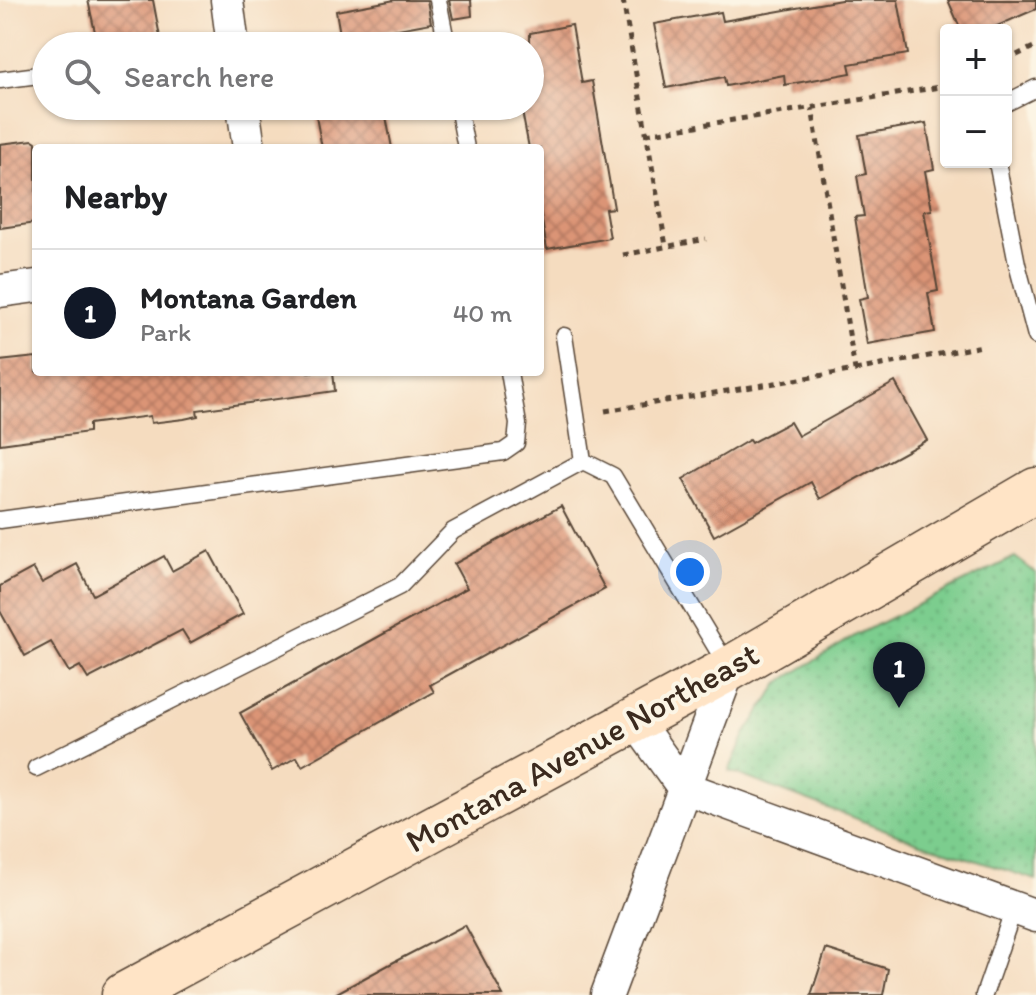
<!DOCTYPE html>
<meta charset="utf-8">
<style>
:root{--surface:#fff;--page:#f6f6f6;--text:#202124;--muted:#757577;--line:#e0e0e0;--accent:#111827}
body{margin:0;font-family:Itim,sans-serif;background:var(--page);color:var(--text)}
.controls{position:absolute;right:24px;top:24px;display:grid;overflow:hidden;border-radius:8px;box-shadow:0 2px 6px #0004}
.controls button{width:72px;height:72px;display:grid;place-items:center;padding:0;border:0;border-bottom:2px solid var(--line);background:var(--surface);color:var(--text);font:40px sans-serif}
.you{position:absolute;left:690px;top:572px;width:28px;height:28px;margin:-20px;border:6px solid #fff;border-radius:50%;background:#1a73e8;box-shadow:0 0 0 12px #1a73e833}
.badge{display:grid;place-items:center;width:52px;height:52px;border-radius:50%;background:var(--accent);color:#fff;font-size:26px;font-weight:700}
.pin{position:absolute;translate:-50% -66px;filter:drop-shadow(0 2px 4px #0008)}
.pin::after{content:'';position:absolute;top:42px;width:28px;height:24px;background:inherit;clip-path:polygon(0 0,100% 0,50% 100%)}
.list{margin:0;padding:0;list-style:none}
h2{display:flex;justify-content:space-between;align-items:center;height:104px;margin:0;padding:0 32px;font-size:34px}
h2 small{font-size:26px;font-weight:400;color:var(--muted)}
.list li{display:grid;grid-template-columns:52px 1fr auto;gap:24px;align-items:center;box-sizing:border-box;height:128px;padding:0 32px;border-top:2px solid var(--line)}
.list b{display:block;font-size:30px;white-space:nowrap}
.list p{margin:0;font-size:26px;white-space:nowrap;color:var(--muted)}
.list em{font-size:26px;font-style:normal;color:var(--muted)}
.icon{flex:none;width:44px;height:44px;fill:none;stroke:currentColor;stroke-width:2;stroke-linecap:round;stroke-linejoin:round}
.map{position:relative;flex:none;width:1036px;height:995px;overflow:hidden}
.search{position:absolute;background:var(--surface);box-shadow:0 2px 6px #0004;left:32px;top:32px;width:512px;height:88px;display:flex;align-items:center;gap:20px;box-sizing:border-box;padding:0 28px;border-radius:44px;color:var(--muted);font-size:30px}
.panel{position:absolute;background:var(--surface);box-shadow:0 2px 6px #0004;left:32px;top:144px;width:512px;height:232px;border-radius:8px}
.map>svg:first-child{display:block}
</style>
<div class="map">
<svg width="1036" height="995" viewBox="0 0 1036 995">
<defs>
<pattern id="garden-dots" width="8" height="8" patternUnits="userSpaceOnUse" patternTransform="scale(2)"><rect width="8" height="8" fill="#7bcd8e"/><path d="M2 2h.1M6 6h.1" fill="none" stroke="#6bb07a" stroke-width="1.8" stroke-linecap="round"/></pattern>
<pattern id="building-cross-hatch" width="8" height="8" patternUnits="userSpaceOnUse" patternTransform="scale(2)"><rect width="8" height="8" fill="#db9476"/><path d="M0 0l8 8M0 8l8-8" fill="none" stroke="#b37960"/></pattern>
</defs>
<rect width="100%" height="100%" fill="#fcf5e5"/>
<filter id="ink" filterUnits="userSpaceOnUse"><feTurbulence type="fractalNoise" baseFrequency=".0125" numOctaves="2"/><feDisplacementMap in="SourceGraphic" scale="16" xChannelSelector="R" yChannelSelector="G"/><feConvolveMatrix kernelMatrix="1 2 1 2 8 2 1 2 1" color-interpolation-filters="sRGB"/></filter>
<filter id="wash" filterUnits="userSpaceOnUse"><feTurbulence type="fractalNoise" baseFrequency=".006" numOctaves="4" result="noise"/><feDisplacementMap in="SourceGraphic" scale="32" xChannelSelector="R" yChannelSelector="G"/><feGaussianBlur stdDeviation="1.8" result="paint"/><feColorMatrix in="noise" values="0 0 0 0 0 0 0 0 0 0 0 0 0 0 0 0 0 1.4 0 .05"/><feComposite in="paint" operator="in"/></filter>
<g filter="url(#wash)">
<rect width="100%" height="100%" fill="#f5dcbf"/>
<path fill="url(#garden-dots)" stroke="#5b7c56" stroke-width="2" d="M 1015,557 L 1036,573 L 1036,880 L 918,842 L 729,771 L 745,734 L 780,682 L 858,634 Z"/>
<g id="blocks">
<path fill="url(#building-cross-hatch)" d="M 88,0 L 153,0 L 160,37 L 98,46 Z
M 395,0 L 427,0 L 431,23 L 371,34 L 373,46 L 342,46 L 336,11 Z
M 449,0 L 471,0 L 472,16 L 453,19 Z
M 841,0 L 898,0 L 908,54 L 849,64 L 851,73 L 785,85 L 784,75 L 726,86 L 724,77 L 666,88 L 654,24 L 721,12 L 723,21 Z
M 948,0 L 1036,0 L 1036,9 L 988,30 L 961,30 Z
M 572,25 L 582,83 L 592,81 L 614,208 L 605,209 L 610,238 L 547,249 L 540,210 L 540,148 L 529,148 L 521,106 L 530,106 L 530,33 Z
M 314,106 L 384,106 L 392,148 L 322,148 Z
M 926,123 L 934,169 L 925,171 L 932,210 L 924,211 L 938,291 L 928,293 L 935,332 L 867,344 L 859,299 L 868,297 L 855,217 L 864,216 L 857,176 L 866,174 L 859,135 Z
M 33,140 L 36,142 L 36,223 L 0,228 L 0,144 Z
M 36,357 L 36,372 L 333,372 L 335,391 L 197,410 L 198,416 L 184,419 L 151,423 L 150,416 L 89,424 L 89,432 L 0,444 L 0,361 Z
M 895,382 L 927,440 L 820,499 L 811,482 L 714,536 L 683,479 L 749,440 L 751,443 L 790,422 L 798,436 Z
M 561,506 L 605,589 L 430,685 L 434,692 L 302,766 L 297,757 L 272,771 L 240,713 L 467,588 L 454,564 Z
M 209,551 L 243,614 L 190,643 L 182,630 L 88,679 L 80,666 L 69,672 L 51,642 L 25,656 L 0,611 L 0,586 L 33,568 L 42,583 L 77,564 L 93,595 L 164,556 L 172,571 Z
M 465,925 L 503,995 L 333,995 L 394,962 Z
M 826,949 L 888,969 L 883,995 L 811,995 Z"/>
</g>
</g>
<g filter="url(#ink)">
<use href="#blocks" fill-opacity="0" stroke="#574536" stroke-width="2"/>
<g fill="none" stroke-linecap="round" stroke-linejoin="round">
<defs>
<path id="lane" d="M 438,0 L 447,46
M 0,80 L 46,74
M 1006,103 L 1036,88
M 458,106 L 466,148
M 997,162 L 1017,264 L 1036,336
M 564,336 L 583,461
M 0,520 L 503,452 L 516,443 L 518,424 L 509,372
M 36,768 L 400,586 L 453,531 L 583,461 L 613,476 L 728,667
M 984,995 L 1014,908"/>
<path id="street" d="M 227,0 L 233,46
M 243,106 L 249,148
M 0,291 L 36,286
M 634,719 L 683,787 L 1036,916
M 607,995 L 729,669"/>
<path id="secondary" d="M 124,995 L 729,669 L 1036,490"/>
</defs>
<use href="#lane" stroke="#574536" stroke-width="19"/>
<use href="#street" stroke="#574536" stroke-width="35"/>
<use href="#secondary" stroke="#574536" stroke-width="47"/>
<path stroke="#574536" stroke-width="5" stroke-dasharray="6 6" stroke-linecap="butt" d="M 623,0 L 666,246
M 1006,60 L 1036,46
M 646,134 L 946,86
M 623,255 L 706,239
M 855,370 L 982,346
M 605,411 L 855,370 L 812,108"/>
<use href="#lane" stroke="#fff" stroke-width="16"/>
<use href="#street" stroke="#fff" stroke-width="32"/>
<use href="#secondary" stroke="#ffe4c6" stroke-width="44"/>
</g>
</g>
<g text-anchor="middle" stroke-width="8" stroke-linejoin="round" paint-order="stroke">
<g font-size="34" fill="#3b2a1e" stroke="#fcf5e5">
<text transform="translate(582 747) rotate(-29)" y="12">Montana Avenue Northeast</text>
</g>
</g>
</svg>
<div class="controls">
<button>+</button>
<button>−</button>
</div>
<div class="you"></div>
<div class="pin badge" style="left:899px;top:708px">1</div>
<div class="search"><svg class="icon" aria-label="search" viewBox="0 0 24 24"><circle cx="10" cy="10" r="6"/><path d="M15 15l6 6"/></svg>Search here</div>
<section class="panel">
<h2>Nearby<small></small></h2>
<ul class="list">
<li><span class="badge">1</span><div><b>Montana Garden</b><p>Park</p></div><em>40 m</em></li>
</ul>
</section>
</div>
